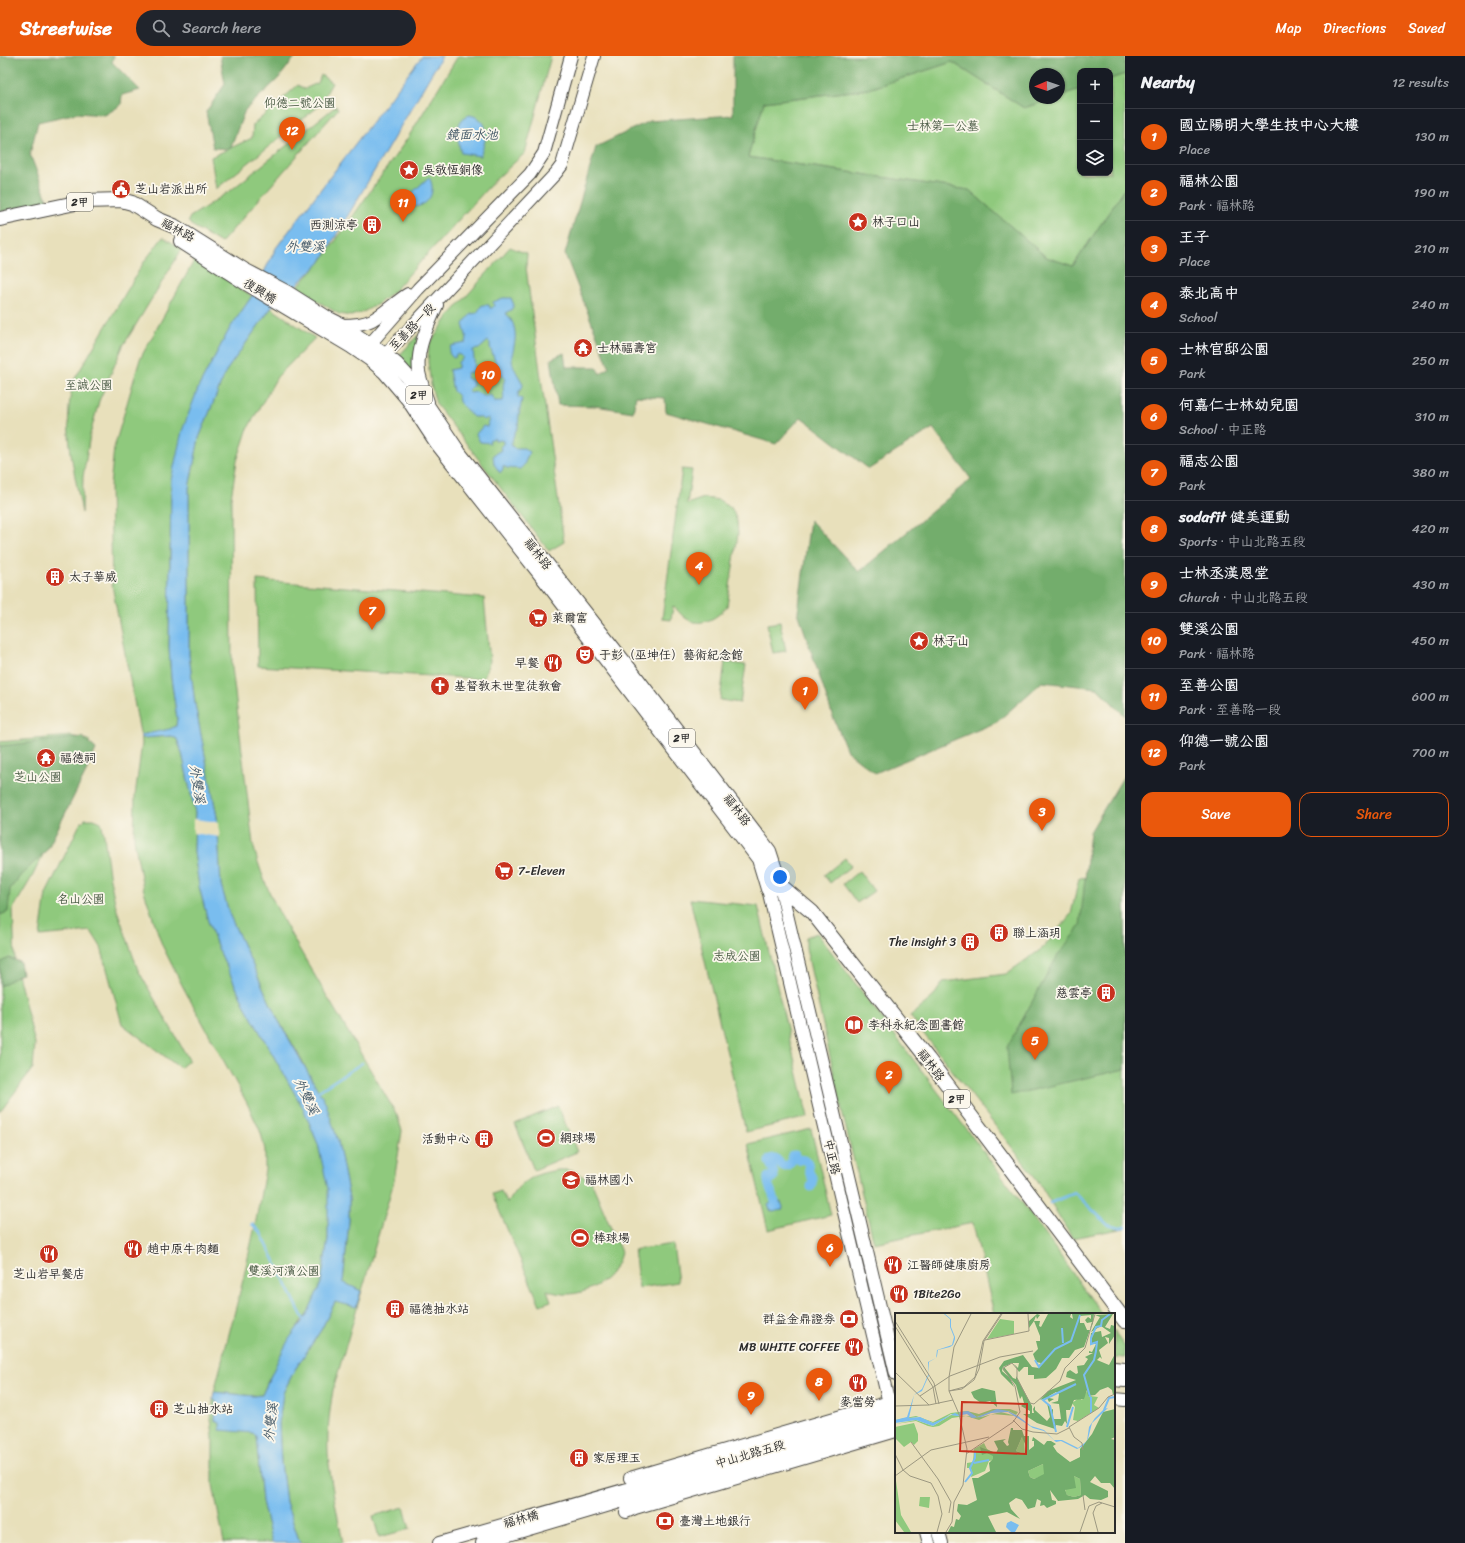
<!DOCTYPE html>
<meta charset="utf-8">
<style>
:root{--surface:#171b24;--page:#20242c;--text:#f1f3f6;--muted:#9ea1a6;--line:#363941;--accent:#ea580c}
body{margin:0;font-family:Sriracha,"LXGW WenKai TC",sans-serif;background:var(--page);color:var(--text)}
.controls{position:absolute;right:12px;top:12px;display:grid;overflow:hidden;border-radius:8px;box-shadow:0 1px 3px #0004}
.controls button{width:36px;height:36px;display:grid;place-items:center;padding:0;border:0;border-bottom:1px solid var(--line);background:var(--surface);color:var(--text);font:20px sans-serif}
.compass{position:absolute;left:1029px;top:12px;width:36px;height:36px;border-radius:50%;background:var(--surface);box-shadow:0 1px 3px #0004;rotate:268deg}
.you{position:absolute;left:780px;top:821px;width:14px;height:14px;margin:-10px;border:3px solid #fff;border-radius:50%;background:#1a73e8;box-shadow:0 0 0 6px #1a73e833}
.badge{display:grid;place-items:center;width:26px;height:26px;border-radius:50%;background:var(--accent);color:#fff;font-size:13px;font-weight:700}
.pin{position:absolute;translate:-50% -33px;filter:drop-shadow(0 1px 2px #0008)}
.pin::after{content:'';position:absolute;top:21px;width:14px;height:12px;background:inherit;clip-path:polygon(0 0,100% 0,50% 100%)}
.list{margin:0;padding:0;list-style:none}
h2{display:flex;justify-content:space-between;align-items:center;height:52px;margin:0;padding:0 16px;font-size:17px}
h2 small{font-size:13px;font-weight:400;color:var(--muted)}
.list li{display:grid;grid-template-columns:26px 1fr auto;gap:12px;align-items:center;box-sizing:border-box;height:56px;padding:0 16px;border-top:1px solid var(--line)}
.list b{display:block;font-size:15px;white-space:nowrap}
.list p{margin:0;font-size:13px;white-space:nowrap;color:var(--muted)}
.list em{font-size:13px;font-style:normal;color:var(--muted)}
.actions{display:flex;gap:8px;padding:12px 16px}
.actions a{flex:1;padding:9px 0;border:1px solid var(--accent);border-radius:12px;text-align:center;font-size:14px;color:var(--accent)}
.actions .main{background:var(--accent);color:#fff}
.icon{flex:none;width:22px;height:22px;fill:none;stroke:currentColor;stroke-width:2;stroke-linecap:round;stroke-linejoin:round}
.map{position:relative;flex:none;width:1125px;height:1487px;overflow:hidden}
header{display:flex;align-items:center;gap:24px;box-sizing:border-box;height:56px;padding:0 20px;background:var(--accent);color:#fff}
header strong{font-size:19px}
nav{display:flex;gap:22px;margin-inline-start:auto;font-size:14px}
.search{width:280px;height:36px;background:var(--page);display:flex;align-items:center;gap:10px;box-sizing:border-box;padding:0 14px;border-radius:22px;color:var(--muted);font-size:15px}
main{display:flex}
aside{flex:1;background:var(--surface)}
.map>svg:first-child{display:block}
</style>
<header>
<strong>Streetwise</strong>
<div class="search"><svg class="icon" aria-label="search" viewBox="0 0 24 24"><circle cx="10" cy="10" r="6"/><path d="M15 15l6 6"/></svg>Search here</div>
<nav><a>Map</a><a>Directions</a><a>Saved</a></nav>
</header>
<main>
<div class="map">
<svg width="1125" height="1487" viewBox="0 0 1125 1487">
<rect width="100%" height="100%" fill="#fbf7ec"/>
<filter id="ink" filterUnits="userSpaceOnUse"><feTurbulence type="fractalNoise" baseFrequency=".025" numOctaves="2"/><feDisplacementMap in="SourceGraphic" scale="8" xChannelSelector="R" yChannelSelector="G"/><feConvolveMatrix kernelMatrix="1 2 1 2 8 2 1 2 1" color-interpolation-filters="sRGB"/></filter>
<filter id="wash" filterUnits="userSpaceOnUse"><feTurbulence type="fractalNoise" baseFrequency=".012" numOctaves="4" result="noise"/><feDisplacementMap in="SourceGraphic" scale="16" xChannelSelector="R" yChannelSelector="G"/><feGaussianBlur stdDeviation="0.9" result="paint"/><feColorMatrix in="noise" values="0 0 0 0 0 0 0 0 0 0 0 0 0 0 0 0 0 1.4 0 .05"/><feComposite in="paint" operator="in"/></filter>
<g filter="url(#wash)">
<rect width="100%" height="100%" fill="#e8e0bb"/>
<path fill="#8fc97d" stroke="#5d7a54" d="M 458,0 L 551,0 L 525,97 L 494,125 L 393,236 L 378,248 L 363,256 L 351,260 L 339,258 L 296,232 L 320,207 L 407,83 Z
M 952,6 L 1024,52 L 1054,42 L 1059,42 L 1059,40 L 1080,33 L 1080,117 L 1110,117 L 1110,23 L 1125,18 L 1125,132 L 1073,210 L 1046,201 L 969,134 L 748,101 L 764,46 L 869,33 Z
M 321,19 L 332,27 L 319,50 L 216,133 L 211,101 L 252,82 L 253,69 L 298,29 L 304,33 L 318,27 Z
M 336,50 L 338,53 L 221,187 L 191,169 L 188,165 L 190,161 L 230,135 Z
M 163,181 L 182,193 L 123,290 L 99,345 L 90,379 L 83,421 L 82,457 C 74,412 61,369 74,324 L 144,206 Z
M 510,191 L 527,198 L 526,211 L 531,250 L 564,486 L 549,495 L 436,348 L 431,329 L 428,306 L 429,289 L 448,261 Z
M 195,203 L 252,240 L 230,272 L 199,330 L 171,424 L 169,592 L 171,622 L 177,662 L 176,670 L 170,674 L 141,679 L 142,682 L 171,680 L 177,683 L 182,697 L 195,756 L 194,795 L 199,830 L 208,865 L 218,892 L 244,948 L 303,1052 L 318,1088 L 329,1133 L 328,1183 L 321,1227 L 307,1259 L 301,1265 L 268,1325 L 262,1339 L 254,1340 L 214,1336 L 216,1345 L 215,1365 L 253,1377 L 256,1380 L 262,1445 L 272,1487 L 224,1487 L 213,1429 L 213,1380 L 211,1363 L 214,1336 L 243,1224 L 255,1170 L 265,1114 L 265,1094 L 261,1077 L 247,1047 L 183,931 L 162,889 L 143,832 L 134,783 L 135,740 L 142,687 L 112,529 L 110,430 L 114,392 L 140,303 Z
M 271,252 L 315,282 L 277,321 L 248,372 L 237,405 L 231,442 L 232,611 L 253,788 C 265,839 292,880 318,925 C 344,970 371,1014 397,1059 L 402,1075 L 394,1125 L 333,1334 C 329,1358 326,1383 329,1408 C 332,1434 338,1461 343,1487 L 300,1487 L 286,1446 L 281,1407 L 279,1368 L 283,1337 L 294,1315 L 321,1274 L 335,1246 L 361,1235 L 343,1227 L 349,1165 L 349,1142 L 338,1085 L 302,1004 L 277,962 L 230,860 L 221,829 L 217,761 L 195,648 L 189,599 L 189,432 L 199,382 L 226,315 Z
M 418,279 L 416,322 L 398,301 Z
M 682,413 L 692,414 L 687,448 L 704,442 L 719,444 L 732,453 L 737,465 L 738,478 L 727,550 C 717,563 699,573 684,561 C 680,558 677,553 673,550 L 671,564 L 662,563 Z
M 257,524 L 484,542 L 490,605 L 483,623 L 258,610 Z
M 780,566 L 786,595 L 773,597 L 767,568 Z
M 725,606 L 746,609 L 740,647 L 720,644 Z
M 71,680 L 89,684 L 90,703 L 32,821 L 13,853 L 15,906 L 35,988 L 33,1012 L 0,1056 L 0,686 Z
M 1125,761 L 1125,1172 L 1072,1182 L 1038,1125 L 910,960 L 933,941 L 943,926 L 1006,918 L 1043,892 L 1071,858 L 1079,822 L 1104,820 Z
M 85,763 L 94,763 L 101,766 L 104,779 L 109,818 L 116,851 L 138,914 L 189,1004 L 180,1012 L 122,968 L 101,891 L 91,875 L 40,880 L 46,838 L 80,768 Z
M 845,802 L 851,810 L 830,827 L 824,819 Z
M 859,815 L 874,835 L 857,847 L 843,828 Z
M 690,843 L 758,850 L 808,1061 L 746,1076 Z
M 817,877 L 1018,1141 L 1102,1258 L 994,1258 L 973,1167 L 874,1187 L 845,1068 L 806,892 L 806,881 Z
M 558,1050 L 577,1096 L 534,1114 L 515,1068 Z
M 811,1073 L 831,1159 L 768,1174 L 748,1088 Z
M 558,1114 L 567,1114 L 574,1115 L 591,1125 L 621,1196 C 615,1228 575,1247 547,1234 L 551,1245 L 540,1249 L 492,1138 L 501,1135 L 507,1147 C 520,1125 532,1118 558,1114 Z
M 673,1188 L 678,1226 L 639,1232 L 634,1194 Z
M 1114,1275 L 1125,1290 L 1125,1302 L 1114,1301 Z
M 404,1451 L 410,1473 L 379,1481 L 373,1460 Z"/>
<path fill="#73ad6c" stroke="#4f6c4c" d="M 0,0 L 114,0 L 112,6 L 140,34 L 122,39 L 121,49 L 105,59 L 77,57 L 38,66 L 30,98 L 48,146 L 0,156 Z
M 220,0 L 296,0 L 278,23 L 245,54 L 230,93 L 213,92 L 206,56 L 225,28 Z
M 733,0 L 1125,0 L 1125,18 L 1110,23 L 1110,15 L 1080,15 L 1080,33 L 1059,40 L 1059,18 L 1035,18 L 1035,42 L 1054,42 L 1024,52 L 952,6 L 869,33 L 764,46 L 748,101 L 969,134 L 1046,201 L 1073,210 L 1125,132 L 1125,660 L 1097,632 L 1042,626 L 997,666 L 875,717 L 847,695 L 832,658 L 798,556 L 810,464 L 859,516 L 971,423 L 933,372 L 869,413 L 801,361 L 776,388 L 666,356 L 665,342 L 636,340 L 633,356 L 595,350 L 558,349 L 551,303 L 564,297 L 566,311 L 597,311 L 600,318 L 609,311 L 565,198 L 596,91 L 649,65 L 733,59 Z
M 82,681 L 96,693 L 90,708 L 47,794 L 21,819 L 10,833 L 8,856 L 0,859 L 0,690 Z
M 1125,718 L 1125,1013 L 1011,1039 L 1007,991 L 1058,899 L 1080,870 L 1090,776 Z
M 9,902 L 20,906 L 22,918 L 0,930 L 0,907 Z"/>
<path fill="#79bdef" stroke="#52748d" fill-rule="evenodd" d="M 422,0 L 442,0 L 320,207 L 271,252 L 226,315 L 199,382 L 189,432 L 189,599 L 195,648 L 217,761 L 221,829 L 230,860 L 277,962 L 326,1048 L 338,1085 L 349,1142 L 349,1165 L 343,1226 L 361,1235 L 356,1251 L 335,1246 L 321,1274 L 294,1315 L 283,1337 L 279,1368 L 281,1407 L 286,1446 L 300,1487 L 272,1487 L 262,1445 L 256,1380 L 253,1377 L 220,1374 L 220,1367 L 215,1365 L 216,1345 L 213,1343 L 214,1336 L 254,1340 L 262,1339 L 279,1302 L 289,1283 L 307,1259 L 321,1227 L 328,1183 L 328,1133 L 318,1088 L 303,1052 L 244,948 L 218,892 L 208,865 L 199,830 L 194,795 L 195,756 L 182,697 L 177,683 L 171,680 L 142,682 L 141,679 L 170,673 L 176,670 L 177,662 L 171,622 L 169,592 L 171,424 L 182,375 L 199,330 L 230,272 L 252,240 L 276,192 Z
M 470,59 C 493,64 486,84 480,100 L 461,97 C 458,86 453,63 470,59 Z
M 429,121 C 440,141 420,159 401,147 Z
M 503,242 L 511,242 L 514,249 L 511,254 L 505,257 C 515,264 517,279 514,290 C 514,294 511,299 512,303 C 512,311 519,320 523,328 L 522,333 L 519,335 L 518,341 L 522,343 L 519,359 L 518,371 L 514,378 L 511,389 L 514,392 L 524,392 L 529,396 L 524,409 L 520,413 L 507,412 L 503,410 L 503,413 L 500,417 L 494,408 L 493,399 L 501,394 L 500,391 L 503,388 L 503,385 L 500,384 L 496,385 L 494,382 L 489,384 L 490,387 L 480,386 L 476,378 L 483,370 L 487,371 L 489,362 L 483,364 L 480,361 L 473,361 L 459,346 L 458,340 L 453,335 L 449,314 L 458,312 L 458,306 L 463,302 L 462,300 L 457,298 L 455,299 L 456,301 L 453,302 L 449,297 L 451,290 L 466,287 L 467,283 L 463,268 L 471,258 L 477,257 L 482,249 L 489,249 L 490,252 L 492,252 L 494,249 L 493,246 ZM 488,285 L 490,287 L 490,291 L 498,314 L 505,323 C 501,331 505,338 503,345 L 494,345 L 491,339 L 483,340 L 476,336 L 470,337 L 468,334 L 473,330 L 473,325 L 466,322 L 467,317 L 473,316 L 475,313 L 473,294 L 479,293 Z
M 772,1146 L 781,1146 L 783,1151 L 782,1154 L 773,1156 L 770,1154 L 768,1149 Z"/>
<path fill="#e8e0bb" d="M 193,763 L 219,766 L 220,781 L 193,777 Z"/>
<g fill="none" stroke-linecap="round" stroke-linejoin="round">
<path stroke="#79bdef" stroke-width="2.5" d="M 317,1036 L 362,1007
M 1050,1147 L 1075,1137 L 1108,1169 L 1119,1172 L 1125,1171
M 252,1168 L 261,1177 L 305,1266"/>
<path stroke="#79bdef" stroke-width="9" d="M 775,1146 C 774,1137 766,1130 768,1121 L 772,1123 L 774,1121 L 773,1113 L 769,1106 L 770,1103 L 775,1102 L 783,1110 C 791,1110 791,1105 793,1099 L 795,1099 L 796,1103 L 805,1104 L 808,1107 L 809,1116 L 813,1123 L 811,1131"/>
</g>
</g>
<g filter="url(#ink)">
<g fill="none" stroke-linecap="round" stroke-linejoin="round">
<defs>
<path id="secondary" d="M 571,0 L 544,97 L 530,118 L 418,233 L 370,288 L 370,303 L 385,299 L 556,117 L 562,109 L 594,0
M 341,269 C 350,269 363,269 372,264 C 385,257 395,246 408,238
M 428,346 C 425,337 421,326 419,316 C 416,292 428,270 437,249
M 780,829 L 896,1318
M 768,833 L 887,1339 L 896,1370
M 1114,1312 L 1125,1313
M 1114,1324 L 1125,1325
M 1114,1343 L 1125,1344
M 630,1422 L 896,1344
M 626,1456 L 635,1452 L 896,1375
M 926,1476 L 929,1487
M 939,1476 L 942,1487
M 439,1487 L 896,1356
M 482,1487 L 896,1364"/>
<path id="primary" d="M 0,163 L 85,145 L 121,144 L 132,147 L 157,163 L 174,170 L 244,214 L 286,236 L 327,262 L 341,269 L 385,299 L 397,309 L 408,321 L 459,397 L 631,615 L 769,795 L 780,829 L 812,856 L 928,1003 L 1125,1265
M 181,185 L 246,227 L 351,290 L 370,303 L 385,316 L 408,343 L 437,387 L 549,529 L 759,803 L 768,833 L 780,829"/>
</defs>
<use href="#secondary" stroke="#474641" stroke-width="14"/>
<use href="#primary" stroke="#474641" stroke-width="16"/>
<use href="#secondary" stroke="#fff" stroke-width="12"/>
<use href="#primary" stroke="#fff" stroke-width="14"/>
</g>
</g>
<defs>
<symbol id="sight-disc" viewBox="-11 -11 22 22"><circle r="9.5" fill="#c8321e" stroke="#fbf7ec"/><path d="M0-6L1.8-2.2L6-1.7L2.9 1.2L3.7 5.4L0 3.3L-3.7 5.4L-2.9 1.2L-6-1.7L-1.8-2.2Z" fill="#fff"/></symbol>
<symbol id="civic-disc" viewBox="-11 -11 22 22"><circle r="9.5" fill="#c8321e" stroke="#fbf7ec"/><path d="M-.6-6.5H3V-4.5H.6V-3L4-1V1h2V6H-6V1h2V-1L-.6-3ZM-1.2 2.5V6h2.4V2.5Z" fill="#fff"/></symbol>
<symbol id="building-disc" viewBox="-11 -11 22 22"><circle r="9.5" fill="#c8321e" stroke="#fbf7ec"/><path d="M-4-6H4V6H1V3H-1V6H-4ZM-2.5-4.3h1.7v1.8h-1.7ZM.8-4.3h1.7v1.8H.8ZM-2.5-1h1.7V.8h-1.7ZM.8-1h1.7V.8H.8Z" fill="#fff"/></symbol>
<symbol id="temple-disc" viewBox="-11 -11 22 22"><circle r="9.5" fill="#c8321e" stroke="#fbf7ec"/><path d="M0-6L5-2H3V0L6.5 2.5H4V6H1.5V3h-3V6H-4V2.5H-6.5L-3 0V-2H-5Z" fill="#fff"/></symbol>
<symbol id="supermarket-disc" viewBox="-11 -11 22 22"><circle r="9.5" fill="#c8321e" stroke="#fbf7ec"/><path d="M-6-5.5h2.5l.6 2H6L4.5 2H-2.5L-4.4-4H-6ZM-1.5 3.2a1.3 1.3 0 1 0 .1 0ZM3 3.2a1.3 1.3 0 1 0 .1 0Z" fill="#fff"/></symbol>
<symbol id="theatre-disc" viewBox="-11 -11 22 22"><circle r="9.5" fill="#c8321e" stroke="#fbf7ec"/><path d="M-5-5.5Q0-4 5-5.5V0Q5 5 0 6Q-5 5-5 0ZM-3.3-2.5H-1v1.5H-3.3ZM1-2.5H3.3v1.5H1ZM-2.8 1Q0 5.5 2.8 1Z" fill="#fff"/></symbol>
<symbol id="restaurant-disc" viewBox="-11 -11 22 22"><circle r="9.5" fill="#c8321e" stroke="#fbf7ec"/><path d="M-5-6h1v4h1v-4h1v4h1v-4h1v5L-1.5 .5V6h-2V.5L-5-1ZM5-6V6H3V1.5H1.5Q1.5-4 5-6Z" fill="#fff"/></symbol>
<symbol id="church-disc" viewBox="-11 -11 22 22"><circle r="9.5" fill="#c8321e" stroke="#fbf7ec"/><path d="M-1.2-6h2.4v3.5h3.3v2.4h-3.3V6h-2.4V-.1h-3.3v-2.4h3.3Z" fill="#fff"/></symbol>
<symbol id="library-disc" viewBox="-11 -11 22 22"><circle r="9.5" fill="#c8321e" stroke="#fbf7ec"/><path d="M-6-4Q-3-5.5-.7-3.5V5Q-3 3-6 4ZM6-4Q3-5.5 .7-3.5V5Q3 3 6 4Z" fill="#fff"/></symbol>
<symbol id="stadium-disc" viewBox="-11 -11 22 22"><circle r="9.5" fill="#c8321e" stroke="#fbf7ec"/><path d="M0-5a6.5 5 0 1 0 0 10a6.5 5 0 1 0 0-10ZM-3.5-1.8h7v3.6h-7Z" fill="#fff"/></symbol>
<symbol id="school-disc" viewBox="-11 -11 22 22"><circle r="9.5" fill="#c8321e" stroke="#fbf7ec"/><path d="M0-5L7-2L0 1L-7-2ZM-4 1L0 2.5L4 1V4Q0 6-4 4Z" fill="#fff"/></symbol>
<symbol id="bank-disc" viewBox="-11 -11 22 22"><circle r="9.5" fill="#c8321e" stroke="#fbf7ec"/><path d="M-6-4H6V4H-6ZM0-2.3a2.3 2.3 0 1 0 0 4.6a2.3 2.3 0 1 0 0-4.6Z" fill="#fff"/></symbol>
</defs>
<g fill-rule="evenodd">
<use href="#sight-disc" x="398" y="103" width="22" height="22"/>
<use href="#civic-disc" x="110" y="122" width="22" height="22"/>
<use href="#sight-disc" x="847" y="155" width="22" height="22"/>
<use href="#building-disc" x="361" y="158" width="22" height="22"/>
<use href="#temple-disc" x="572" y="281" width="22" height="22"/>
<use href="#building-disc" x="44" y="510" width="22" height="22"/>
<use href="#supermarket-disc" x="527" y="551" width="22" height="22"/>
<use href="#sight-disc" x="908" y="574" width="22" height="22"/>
<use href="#theatre-disc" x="574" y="588" width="22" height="22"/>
<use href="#restaurant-disc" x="542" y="596" width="22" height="22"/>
<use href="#church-disc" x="429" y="619" width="22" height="22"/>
<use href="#temple-disc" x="35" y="691" width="22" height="22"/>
<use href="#supermarket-disc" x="493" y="804" width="22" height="22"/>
<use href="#building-disc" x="988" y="866" width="22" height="22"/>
<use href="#building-disc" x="959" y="875" width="22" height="22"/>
<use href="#building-disc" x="1095" y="926" width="22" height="22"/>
<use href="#library-disc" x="843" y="958" width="22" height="22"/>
<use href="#stadium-disc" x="535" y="1071" width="22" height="22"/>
<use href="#building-disc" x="473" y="1072" width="22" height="22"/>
<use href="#school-disc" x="560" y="1113" width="22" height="22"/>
<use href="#stadium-disc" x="569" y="1171" width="22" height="22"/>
<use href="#restaurant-disc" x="122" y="1182" width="22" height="22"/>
<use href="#restaurant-disc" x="38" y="1187" width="22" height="22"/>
<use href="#restaurant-disc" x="882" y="1198" width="22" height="22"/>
<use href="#restaurant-disc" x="888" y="1227" width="22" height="22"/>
<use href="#building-disc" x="384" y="1242" width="22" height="22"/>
<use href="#bank-disc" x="838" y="1252" width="22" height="22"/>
<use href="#restaurant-disc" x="843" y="1280" width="22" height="22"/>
<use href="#restaurant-disc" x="847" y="1316" width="22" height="22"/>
<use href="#building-disc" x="148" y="1342" width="22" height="22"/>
<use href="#building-disc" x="568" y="1391" width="22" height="22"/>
<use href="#bank-disc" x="654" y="1454" width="22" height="22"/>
</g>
<g text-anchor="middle" stroke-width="3.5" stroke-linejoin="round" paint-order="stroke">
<g fill="#fbf7ec" stroke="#696865" stroke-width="1">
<rect x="67" y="137" width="26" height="18" rx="3"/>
<rect x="406" y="330" width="26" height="18" rx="3"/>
<rect x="669" y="673" width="26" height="18" rx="3"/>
<rect x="944" y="1034" width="26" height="18" rx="3"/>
</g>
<g font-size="11" font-weight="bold" fill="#2b2b2b">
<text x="80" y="150">2甲</text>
<text x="419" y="343">2甲</text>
<text x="682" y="686">2甲</text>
<text x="957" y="1047">2甲</text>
</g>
<g font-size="12" fill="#495a44" stroke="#fbf7ec">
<text x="300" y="51">仰德二號公園</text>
<text x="943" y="74">士林第一公墓</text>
<text x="89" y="333">至誠公園</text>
<text x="38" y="725">芝山公園</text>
<text x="81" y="847">名山公園</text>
<text x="737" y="904">志成公園</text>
<text x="284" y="1219">雙溪河濱公園</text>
</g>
<g font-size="12" fill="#2b2b2b" stroke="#fbf7ec" text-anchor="start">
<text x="423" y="118">吳敬恆銅像</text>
<text x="135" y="137">芝山岩派出所</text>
<text x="872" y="170">林子口山</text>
<text x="358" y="173" text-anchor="end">西測涼亭</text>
<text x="597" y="296">士林福壽宮</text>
<text x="69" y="525">太子華威</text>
<text x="552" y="566">萊爾富</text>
<text x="933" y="589">林子山</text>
<text x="599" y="603">于彭（巫坤任）藝術紀念館</text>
<text x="539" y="611" text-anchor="end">早餐</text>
<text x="454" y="634">基督教末世聖徒教會</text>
<text x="60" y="706">福德祠</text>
<text x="518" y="819">7-Eleven</text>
<text x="1013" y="881">聯上涵玥</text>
<text x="956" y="890" text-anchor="end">The insight 3</text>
<text x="1092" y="941" text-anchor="end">慈雲亭</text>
<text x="868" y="973">李科永紀念圖書館</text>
<text x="560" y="1086">網球場</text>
<text x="470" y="1087" text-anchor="end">活動中心</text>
<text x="585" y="1128">福林國小</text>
<text x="594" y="1186">棒球場</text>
<text x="147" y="1197">趙中原牛肉麵</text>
<text x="907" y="1213">江醫師健康廚房</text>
<text x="49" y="1222" text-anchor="middle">芝山岩早餐店</text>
<text x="913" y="1242">1Bite2Go</text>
<text x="409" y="1257">福德抽水站</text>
<text x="835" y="1267" text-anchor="end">群益金鼎證券</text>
<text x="840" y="1295" text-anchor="end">MB WHITE COFFEE</text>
<text x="858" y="1350" text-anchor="middle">麥當勞</text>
<text x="173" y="1357">芝山抽水站</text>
<text x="593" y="1406">家居理玉</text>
<text x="679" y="1469">臺灣土地銀行</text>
</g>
<g font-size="12" fill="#2b2b2b" stroke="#fbf7ec">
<text transform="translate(178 174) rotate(28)" y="4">福林路</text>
<text transform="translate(260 235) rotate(31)" y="4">復興橋</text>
<text transform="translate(412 271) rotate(-46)" y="4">至善路一段</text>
<text transform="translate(538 498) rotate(52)" y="4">福林路</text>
<text transform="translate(737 754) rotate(53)" y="4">福林路</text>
<text transform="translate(931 1009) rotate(53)" y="4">福林路</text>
<text transform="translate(832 1101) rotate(77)" y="4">中正路</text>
<text transform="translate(750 1398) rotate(-16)" y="4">中山北路五段</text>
<text transform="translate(521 1463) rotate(-16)" y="4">福林橋</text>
</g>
<g font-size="13" font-style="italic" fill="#425766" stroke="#fbf7ec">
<text x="472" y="83">鏡面水池</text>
<text x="305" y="195">外雙溪</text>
<text transform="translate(198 728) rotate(81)" y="5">外雙溪</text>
<text transform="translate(307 1040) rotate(64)" y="5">外雙溪</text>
<text transform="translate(270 1366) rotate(-84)" y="5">外雙溪</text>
</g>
</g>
<g transform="translate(895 1257)">
<rect width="220" height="220" fill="#e8e0bb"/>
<path d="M 105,6 L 119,8 L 119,21 L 92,26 ZM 192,78 L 195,83 L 203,84 L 199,92 L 204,95 L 183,108 L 178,107 L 180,94 L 177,90 L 184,85 L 187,87 ZM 98,96 L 115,96 L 123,99 L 121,102 L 113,98 L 102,98 L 82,104 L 72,99 L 64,102 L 56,101 L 45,108 L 38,110 L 23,104 L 0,107 L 21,103 L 38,109 L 56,100 L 72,98 L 84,101 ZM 106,99 L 121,103 L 97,101 L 84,107 L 71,103 L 57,105 L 44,113 L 38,114 L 33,113 L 21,108 L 0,111 L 21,107 L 38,113 L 56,102 L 86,104 ZM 19,110 L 23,121 L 23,128 L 19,132 L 16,129 L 9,134 L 0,125 L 0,114 ZM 127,124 L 129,125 L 130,141 L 121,138 ZM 89,130 L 92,136 L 99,140 L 99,147 L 94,148 L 90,158 L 76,164 L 77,158 L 75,155 L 72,155 L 72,150 L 78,149 L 79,136 ZM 148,151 L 150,155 L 149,162 L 139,166 L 135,164 L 133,158 ZM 0,161 L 6,202 L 16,219 L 9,219 L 0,207 ZM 179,163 L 185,166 L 186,182 L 179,184 L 172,182 L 170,178 ZM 25,184 L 35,184 L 34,195 L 24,193 Z" fill="#8fc97d"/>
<path d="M 142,1 L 145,2 L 142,6 L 141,3 L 139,8 L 145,8 L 144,13 L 146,14 L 153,1 L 176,1 L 175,4 L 178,6 L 177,1 L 199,1 L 198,10 L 195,16 L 197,9 L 192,10 L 190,7 L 193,4 L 196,6 L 196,2 L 185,3 L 185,10 L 189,10 L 192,17 L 195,17 L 189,34 L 180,37 L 174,45 L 167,45 L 161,56 L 151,65 L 139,66 L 139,62 L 133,62 L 133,54 L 129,54 L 124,59 L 119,51 L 123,55 L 124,50 L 117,50 L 109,54 L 118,65 L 121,66 L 121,63 L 137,93 L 137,100 L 139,100 L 138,96 L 140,93 L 140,97 L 152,108 L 155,104 L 152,90 L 156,93 L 156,97 L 158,96 L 158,106 L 166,106 L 164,91 L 156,90 L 163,88 L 164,81 L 161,79 L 154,83 L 154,85 L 159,86 L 154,89 L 152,85 L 145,87 L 153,78 L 181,67 L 171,64 L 172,59 L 175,57 L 181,61 L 183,60 L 182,53 L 189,52 L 193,46 L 190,44 L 198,40 L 194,40 L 194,38 L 197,39 L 201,31 L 195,30 L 196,20 L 206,18 L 207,24 L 216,20 L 206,13 L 196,19 L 205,4 L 200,2 L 218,1 L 210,14 L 215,16 L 216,12 L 220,13 L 220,22 L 214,31 L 214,25 L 210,24 L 213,30 L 204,37 L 207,46 L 205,44 L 202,47 L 214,52 L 220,41 L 220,81 L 218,82 L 217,77 L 213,74 L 205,77 L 200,82 L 193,83 L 192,77 L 189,86 L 179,87 L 175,97 L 171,97 L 172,111 L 170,108 L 167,113 L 161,112 L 160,116 L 142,110 L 128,101 L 135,101 L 135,98 L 126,93 L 129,90 L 127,83 L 125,86 L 121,72 L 108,57 L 109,54 L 112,52 L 108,54 L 107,58 L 115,65 L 119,74 L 106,61 L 104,55 L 109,48 L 128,42 L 137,54 L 144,55 L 143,53 L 146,50 L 141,49 L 138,41 L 143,36 L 141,28 L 145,28 L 145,23 L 139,8 L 134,15 L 134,8 ZM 87,75 L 100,78 L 102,94 L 95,88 L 86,90 L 79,85 L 76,79 ZM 220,96 L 220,124 L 216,126 L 220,127 L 220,176 L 215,170 L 206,170 L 200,163 L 195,169 L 213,178 L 213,184 L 206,187 L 195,186 L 190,182 L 183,186 L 163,188 L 155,177 L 157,187 L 161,188 L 161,191 L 152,195 L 149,192 L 145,193 L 146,188 L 142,186 L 140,194 L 133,196 L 127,187 L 121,185 L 114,190 L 116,196 L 125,206 L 112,199 L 93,203 L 101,219 L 53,219 L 56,213 L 59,214 L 61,206 L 64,207 L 66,203 L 62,198 L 63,191 L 72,192 L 82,187 L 77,165 L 83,165 L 95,158 L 94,150 L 98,146 L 98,143 L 92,140 L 87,142 L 85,134 L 101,140 L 103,136 L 99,128 L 111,126 L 108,128 L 112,133 L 114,132 L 113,129 L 116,115 L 118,115 L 118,117 L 127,117 L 129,123 L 134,123 L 134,137 L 139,133 L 139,128 L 137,128 L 138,124 L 149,132 L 152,128 L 156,128 L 161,131 L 158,133 L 162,139 L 175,149 L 185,144 L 185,136 L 197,121 L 208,99 ZM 127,124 L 131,133 L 130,141 L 121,138 ZM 148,151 L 149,161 L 139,166 L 135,164 L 133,158 ZM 179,163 L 185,166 L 186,182 L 179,184 L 172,182 L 170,177 L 181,175 Z" fill="#73ad6c" fill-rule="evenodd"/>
<path d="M 49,1 L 50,1 L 56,6 L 56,14 L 60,24 L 60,26 L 58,32 L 55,34 L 43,37 L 42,43 L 41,45 L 34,49 L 34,62 L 27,78 L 19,82 L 14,105 L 25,104 L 38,110 L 60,100 L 64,102 L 65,99 L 73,98 L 82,104 L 102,96 L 113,98 L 123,103 L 136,113 L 149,117 L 159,127 L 167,127 L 183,135 L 192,128 L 194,114 L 200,105 L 209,96 L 213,95 L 197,110 L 193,126 L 188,133 L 182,136 L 166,128 L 161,129 L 149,118 L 138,115 L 113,99 L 96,100 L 86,104 L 77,105 L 72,101 L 62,103 L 56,102 L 38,113 L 21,107 L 0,110 L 0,107 L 12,104 L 19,82 L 27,76 L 34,60 L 33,49 L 41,45 L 42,37 L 57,32 L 59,24 L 55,14 L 55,6 ZM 116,208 L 124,212 L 120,219 L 116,219 L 111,214 L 112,210 Z" fill="#79bdef"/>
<path fill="none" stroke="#79bdef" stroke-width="2" d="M 167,15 L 168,30M 140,47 L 144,54 L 160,36 L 176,28 L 185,2M 195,84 L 189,62 L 199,47 L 201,38 L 202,29 L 196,31 L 196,25 L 201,14 L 206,13 L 207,7 L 215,1M 196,84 L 196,100M 209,97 L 214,85 L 220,84M 172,114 L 178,94M 161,119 L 155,93 L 148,87 L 181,71M 79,150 L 94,147M 70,169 L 77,160 L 75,155 L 80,145 L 80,138"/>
<path fill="none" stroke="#9c9881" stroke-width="1" d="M 106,1 L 88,28 L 80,64 L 69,74 L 54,78 L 67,76 L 79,67 L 84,56 L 89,28 L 107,1M 133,1 L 134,18M 0,8 L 39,70 L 44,91M 0,13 L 38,74 L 41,91M 90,27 L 134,18M 122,56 L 122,65 L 135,90 L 139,91 L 165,68 L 170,55 L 190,35 L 200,1M 0,59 L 34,92 L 58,87M 25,83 L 55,63 L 105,44 L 138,38M 0,93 L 34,92M 118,107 L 127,116 L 138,119 L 162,121 L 174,115M 174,114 L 204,95 L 213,84 L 220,81M 174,114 L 179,124 L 187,130 L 188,137M 16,129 L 43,166 L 56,189 L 54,200M 0,141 L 8,157 L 15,163 L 36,170 L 43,183 L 47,201 L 42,219M 71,141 L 118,109 L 125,99 L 120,73 L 108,55 L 117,50 L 123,57M 0,163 L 36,137 L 94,124M 188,182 L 190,197M 51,219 L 57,209 L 59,189 L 68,172 L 72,136 L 64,101 L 54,78 L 54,64 L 59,34 L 76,1M 185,219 L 194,193 L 204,189 L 220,194M 203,219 L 198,200 L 201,193 L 207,190"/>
<path fill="#c8321e" fill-opacity="0.15" stroke="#c8321e" stroke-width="2" d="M 67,89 L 132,91 L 131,141 L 65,138 Z"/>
<rect width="220" height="220" fill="none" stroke="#2b2b2b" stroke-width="2"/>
</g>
</svg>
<div class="controls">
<button>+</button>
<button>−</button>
<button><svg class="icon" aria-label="layers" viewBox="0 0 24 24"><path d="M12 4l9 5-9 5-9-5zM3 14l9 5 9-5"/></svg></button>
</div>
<svg class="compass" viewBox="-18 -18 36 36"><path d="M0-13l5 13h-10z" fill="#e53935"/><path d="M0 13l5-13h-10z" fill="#9ea1a6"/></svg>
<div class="you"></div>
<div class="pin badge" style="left:805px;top:654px">1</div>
<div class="pin badge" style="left:889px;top:1038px">2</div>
<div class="pin badge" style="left:1042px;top:775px">3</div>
<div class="pin badge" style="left:699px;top:529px">4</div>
<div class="pin badge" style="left:1035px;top:1004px">5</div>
<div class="pin badge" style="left:830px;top:1211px">6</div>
<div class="pin badge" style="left:372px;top:574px">7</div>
<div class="pin badge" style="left:819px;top:1345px">8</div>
<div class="pin badge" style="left:751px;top:1359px">9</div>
<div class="pin badge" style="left:488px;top:338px">10</div>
<div class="pin badge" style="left:403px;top:166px">11</div>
<div class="pin badge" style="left:292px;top:94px">12</div>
</div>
<aside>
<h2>Nearby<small>12 results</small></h2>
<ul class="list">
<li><span class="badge">1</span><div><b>國立陽明大學生技中心大樓</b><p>Place</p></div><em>130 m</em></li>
<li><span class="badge">2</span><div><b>福林公園</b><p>Park · 福林路</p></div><em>190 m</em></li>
<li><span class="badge">3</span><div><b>王子</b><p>Place</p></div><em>210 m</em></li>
<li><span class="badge">4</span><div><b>泰北高中</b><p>School</p></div><em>240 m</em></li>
<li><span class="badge">5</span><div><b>士林官邸公園</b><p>Park</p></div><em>250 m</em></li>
<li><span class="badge">6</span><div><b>何嘉仁士林幼兒園</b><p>School · 中正路</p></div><em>310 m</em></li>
<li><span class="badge">7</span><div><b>福志公園</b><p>Park</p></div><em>380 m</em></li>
<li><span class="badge">8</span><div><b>sodafit 健美運動</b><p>Sports · 中山北路五段</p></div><em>420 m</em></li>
<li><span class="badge">9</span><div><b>士林丞漢恩堂</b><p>Church · 中山北路五段</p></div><em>430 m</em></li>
<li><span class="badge">10</span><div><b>雙溪公園</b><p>Park · 福林路</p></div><em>450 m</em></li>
<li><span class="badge">11</span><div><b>至善公園</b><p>Park · 至善路一段</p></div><em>600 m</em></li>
<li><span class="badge">12</span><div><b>仰德一號公園</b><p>Park</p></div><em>700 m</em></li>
</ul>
<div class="actions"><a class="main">Save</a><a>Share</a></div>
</aside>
</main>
